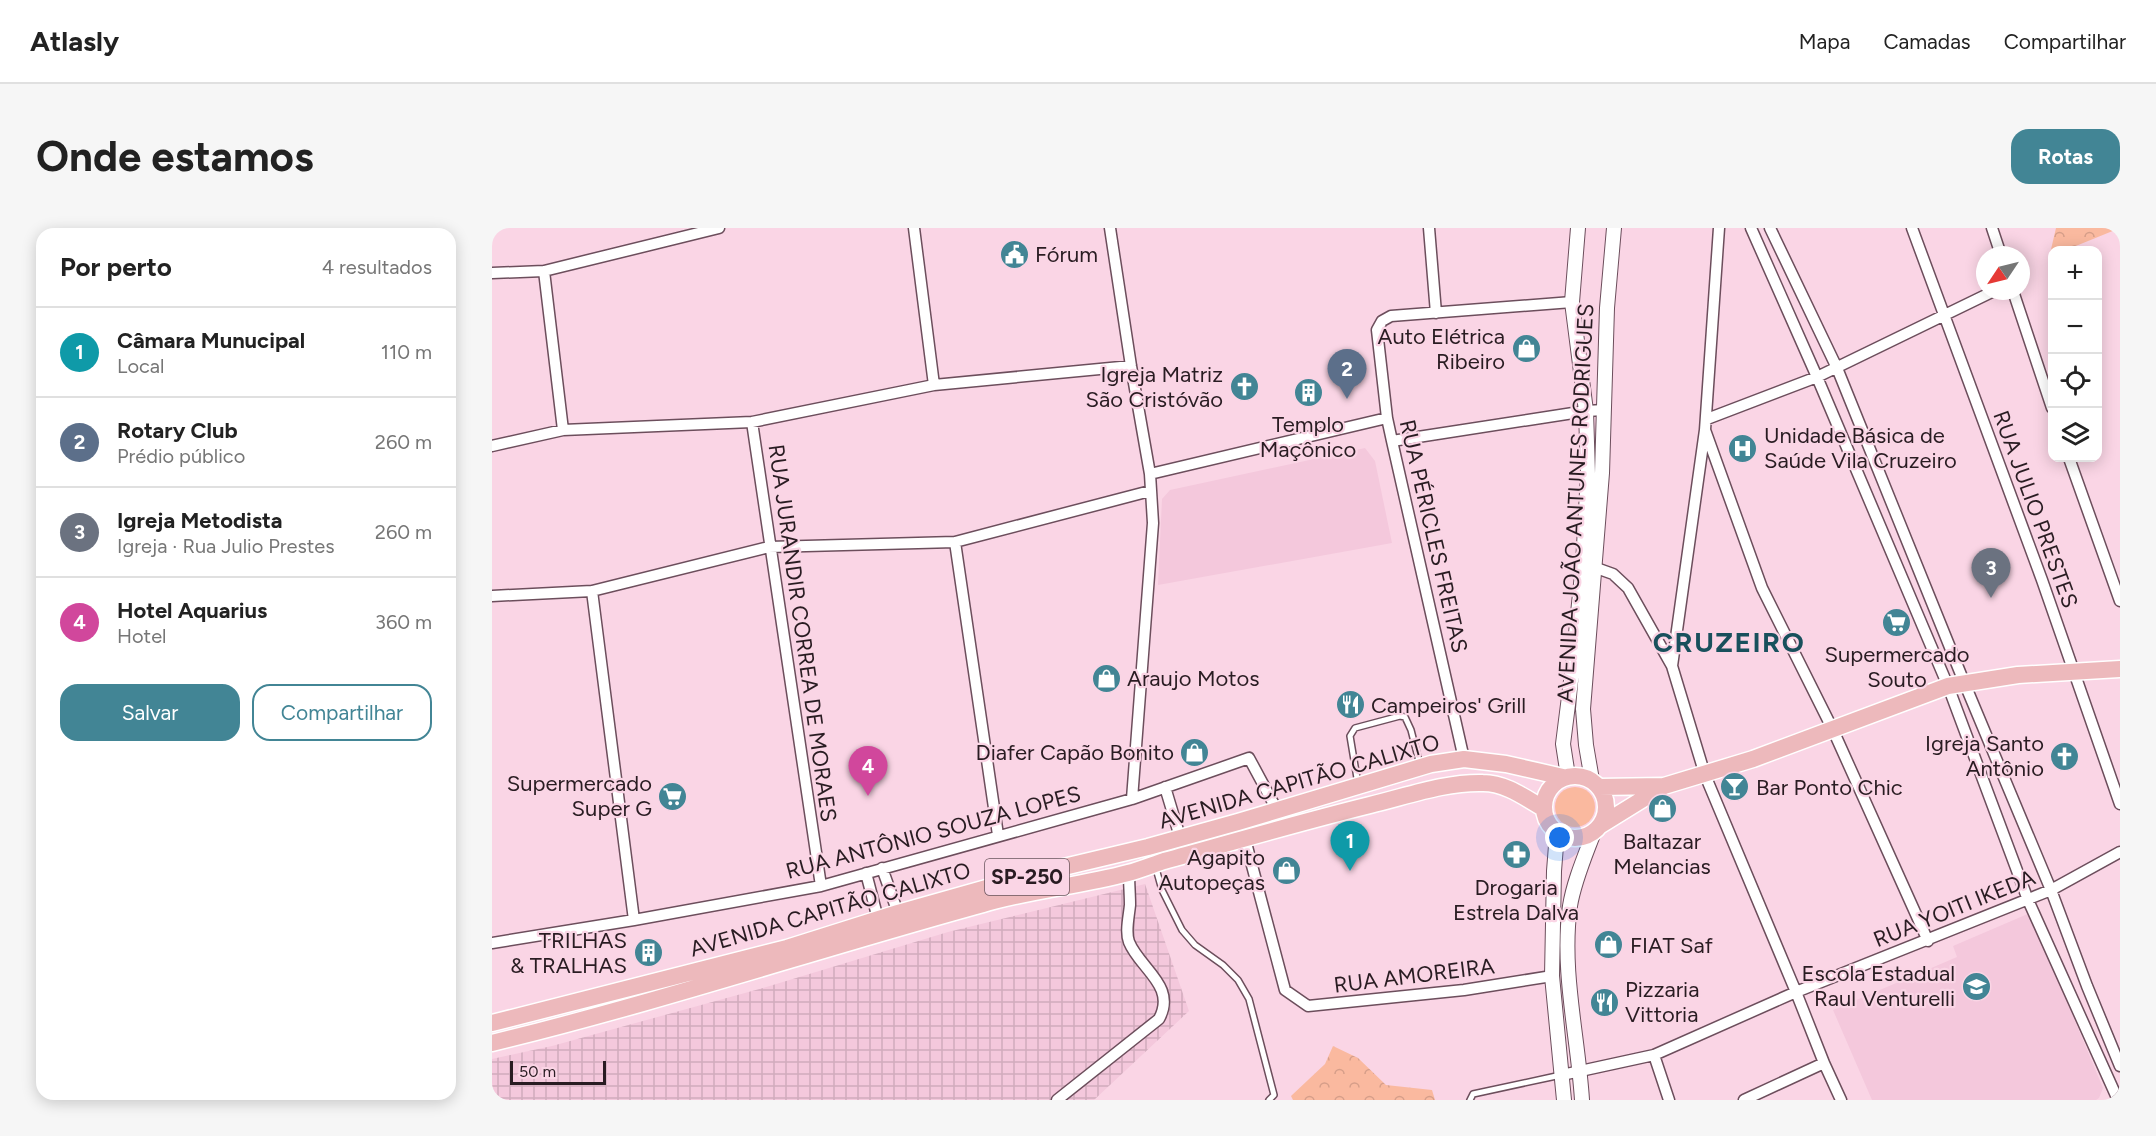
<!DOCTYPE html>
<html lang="pt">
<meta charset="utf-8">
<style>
:root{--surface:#fff;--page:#f6f6f6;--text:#222;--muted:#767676;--line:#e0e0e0;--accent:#428595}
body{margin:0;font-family:Figtree,sans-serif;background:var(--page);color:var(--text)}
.controls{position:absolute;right:18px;top:18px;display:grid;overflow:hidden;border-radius:12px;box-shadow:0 3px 15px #0003}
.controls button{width:54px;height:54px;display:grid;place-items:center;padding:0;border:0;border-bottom:2px solid var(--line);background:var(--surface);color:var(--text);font:30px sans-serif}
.compass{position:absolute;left:1484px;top:18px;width:54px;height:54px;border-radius:50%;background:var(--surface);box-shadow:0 3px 15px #0003;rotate:235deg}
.scale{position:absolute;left:18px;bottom:15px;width:96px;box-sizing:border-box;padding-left:6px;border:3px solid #291c22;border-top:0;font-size:16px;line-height:21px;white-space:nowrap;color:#291c22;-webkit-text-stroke:4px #fad5e5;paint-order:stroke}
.you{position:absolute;left:1068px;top:610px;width:21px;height:21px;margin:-15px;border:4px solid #fff;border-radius:50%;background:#1a73e8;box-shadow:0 0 0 9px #1a73e833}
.badge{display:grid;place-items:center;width:39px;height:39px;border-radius:50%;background:var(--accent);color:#fff;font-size:20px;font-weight:700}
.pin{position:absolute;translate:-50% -50px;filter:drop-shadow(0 2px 3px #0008)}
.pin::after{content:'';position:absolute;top:32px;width:21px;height:18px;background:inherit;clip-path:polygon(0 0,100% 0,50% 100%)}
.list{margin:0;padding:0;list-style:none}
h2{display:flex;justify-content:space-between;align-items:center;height:78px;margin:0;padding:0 24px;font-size:26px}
h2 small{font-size:20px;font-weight:400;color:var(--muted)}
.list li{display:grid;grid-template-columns:39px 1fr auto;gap:18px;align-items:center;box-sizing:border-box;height:90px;padding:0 24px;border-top:2px solid var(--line)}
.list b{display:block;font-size:22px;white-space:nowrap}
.list p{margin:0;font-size:20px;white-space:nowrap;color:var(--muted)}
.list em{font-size:20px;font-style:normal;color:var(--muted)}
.actions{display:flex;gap:12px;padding:18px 24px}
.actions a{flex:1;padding:14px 0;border:2px solid var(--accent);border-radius:18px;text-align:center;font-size:21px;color:var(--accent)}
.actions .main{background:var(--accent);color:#fff}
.icon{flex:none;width:33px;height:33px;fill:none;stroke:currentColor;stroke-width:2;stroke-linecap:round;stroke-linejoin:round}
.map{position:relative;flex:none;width:1628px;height:872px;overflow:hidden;border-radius:18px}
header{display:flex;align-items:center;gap:36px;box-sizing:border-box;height:84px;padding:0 30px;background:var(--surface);border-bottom:2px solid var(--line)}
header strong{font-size:28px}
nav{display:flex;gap:33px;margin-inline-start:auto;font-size:21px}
.intro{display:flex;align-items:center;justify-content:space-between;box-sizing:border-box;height:144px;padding:0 36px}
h1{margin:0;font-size:42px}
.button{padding:15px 27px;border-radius:18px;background:var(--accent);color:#fff;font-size:21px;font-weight:700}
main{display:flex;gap:36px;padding:0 36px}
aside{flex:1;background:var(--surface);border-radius:18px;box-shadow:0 3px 15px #0003}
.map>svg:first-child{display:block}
</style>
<header>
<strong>Atlasly</strong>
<nav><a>Mapa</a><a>Camadas</a><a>Compartilhar</a></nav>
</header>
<div class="intro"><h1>Onde estamos</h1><a class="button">Rotas</a></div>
<main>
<aside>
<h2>Por perto<small>4 resultados</small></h2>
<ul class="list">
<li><span class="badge" style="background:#0f9aa8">1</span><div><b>Câmara Munucipal</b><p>Local</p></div><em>110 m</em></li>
<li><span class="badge" style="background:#5c6f8a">2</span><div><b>Rotary Club</b><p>Prédio público</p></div><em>260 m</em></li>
<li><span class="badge" style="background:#6b7280">3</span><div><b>Igreja Metodista</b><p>Igreja · Rua Julio Prestes</p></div><em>260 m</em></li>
<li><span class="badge" style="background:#d1479c">4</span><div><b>Hotel Aquarius</b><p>Hotel</p></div><em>360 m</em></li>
</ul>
<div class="actions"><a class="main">Salvar</a><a>Compartilhar</a></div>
</aside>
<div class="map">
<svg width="1628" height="872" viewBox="0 0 1628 872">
<defs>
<pattern id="industrial-grid" width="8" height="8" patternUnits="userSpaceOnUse" patternTransform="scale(1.5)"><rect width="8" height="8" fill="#f4c8dc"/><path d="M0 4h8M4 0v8" fill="none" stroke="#d1abbc"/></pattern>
<pattern id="forest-crowns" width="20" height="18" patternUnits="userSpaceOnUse" patternTransform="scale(1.5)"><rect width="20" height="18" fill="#fab99f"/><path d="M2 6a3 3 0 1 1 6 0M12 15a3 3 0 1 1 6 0" fill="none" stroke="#d69e89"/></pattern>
</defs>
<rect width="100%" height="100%" fill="#fad5e5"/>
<path fill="#f4c8dc" d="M 873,220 L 883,233 L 900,315 L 666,357 L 670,271 L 678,262 Z
M 1538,685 L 1611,860 L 1607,870 L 1604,872 L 1380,872 L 1341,782 L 1465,729 L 1461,718 Z"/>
<path fill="url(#industrial-grid)" d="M 653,656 L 697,783 L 602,872 L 0,872 L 0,831 L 60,818 L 271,760 L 456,704 Z"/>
<path fill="#fab99f" d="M1063 579a20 20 0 1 1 40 0a20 20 0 1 1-40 0Z"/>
<path fill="url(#forest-crowns)" d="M 1564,0 L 1628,0 L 1574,22 L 1560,22 L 1560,28 L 1557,30 Z
M 841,818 L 866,830 L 894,857 L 940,862 L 943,872 L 801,872 L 799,868 L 833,836 Z"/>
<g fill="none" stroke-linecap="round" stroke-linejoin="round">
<defs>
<path id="service" d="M 866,556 L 858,508 L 863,500 L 908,488 L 913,489 L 919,502 L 928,537
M 663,637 L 670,662 L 690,702 L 703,717 L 731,737 L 746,752 L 757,771 L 782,867 L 777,872
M 978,872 L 981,866 L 1069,847"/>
<path id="minor" d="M 422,0 L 442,157
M 618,0 L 639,138 L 658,246 L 661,295 L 640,571
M 937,0 L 944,85
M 1259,0 L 1325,149 L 1456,458 L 1536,672 L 1626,872
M 1278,0 L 1345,140 L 1472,454 L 1559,662 L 1595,758 L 1628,838
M 1420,0 L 1550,352 L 1628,576
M 1500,0 L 1509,27
M 52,43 L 71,202
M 0,45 L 52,43 L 227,0
M 1521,63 L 1560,180
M 1215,191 L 1325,149 L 1502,63
M 260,194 L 329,658
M 1213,202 L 1270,360 L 1341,502 L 1436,713
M 900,213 L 1094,183 L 1112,182
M 0,218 L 71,202 L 260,194 L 442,157 L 639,138
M 1577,230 L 1628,373
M 658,246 L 895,190
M 463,314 L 506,607
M 1096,337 L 1121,346 L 1136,360 L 1180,438 L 1213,547 L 1304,764 L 1332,835 L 1349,872
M 100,363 L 142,692
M 0,368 L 100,363 L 277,319 L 463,314 L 658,263
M 1180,438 L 1213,202 L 1227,0
M 972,531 L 900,213 L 895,190 L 885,102 L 890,93 L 899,88 L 1080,74
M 673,559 L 688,609
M 753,611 L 793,762 L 816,778 L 972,762 L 1060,748
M 390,640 L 406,685
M 374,645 L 386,691
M 0,715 L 142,692 L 329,658 L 640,571 L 757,530 L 785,582
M 1162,827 L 1177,872
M 1070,847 L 1162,827 L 1304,764 L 1559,662 L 1628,624
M 565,872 L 667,791 C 685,758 648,741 637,714 C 633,704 637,688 638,677 C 638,667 637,656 637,645
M 1252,872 L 1332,835"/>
<path id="tertiary" d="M 1076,548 L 1071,516 L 1080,445 L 1091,336 L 1096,246 L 1094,183 L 1080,74 L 1086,0
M 1100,552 L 1094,517 L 1091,481 L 1110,245 L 1115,80 L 1122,0
M 1065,605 L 1062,643 L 1060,748 L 1072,872
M 1090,872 C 1086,808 1069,743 1078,678 C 1082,653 1093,628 1102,604"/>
<path id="primary" d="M1052 579a31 31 0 1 1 62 0a31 31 0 1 1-62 0Z
M 1107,559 L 1171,558
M 1109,597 L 1172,558 L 1261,531 L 1456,458 L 1526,447 L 1628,441
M 0,795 L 295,720 L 406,685 L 555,643 L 656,619 L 746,594 L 939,536 L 972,531 L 1014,536 L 1071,549
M 0,815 C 165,775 327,721 491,676 C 538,662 588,658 636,645 C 648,642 660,637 672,633 C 741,614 809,594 878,577 C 916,568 952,554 991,555 C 1013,555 1032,569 1051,580"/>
</defs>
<use href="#service" stroke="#6c4e5c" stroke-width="8"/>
<use href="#minor" stroke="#6c4e5c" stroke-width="13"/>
<use href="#tertiary" stroke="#6c4e5c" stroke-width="16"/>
<use href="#primary" stroke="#fff" stroke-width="19"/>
<use href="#service" stroke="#fff" stroke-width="5"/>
<use href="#minor" stroke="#fff" stroke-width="10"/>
<use href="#tertiary" stroke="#fff" stroke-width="14"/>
<use href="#primary" stroke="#edb9bc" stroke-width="16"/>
</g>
<defs>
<symbol id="civic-disc" viewBox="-11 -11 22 22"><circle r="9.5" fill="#428595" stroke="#fad5e5"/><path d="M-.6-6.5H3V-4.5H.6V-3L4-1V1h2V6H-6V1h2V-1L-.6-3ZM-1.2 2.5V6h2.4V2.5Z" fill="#fff"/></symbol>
<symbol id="shop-disc" viewBox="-11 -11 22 22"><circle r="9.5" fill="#428595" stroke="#fad5e5"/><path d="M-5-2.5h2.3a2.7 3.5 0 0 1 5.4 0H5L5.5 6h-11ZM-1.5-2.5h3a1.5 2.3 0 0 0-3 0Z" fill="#fff"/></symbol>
<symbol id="church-disc" viewBox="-11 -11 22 22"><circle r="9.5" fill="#428595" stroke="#fad5e5"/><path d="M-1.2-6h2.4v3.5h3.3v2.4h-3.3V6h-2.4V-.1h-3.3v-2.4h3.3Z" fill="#fff"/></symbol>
<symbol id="building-disc" viewBox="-11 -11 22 22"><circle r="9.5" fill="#428595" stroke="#fad5e5"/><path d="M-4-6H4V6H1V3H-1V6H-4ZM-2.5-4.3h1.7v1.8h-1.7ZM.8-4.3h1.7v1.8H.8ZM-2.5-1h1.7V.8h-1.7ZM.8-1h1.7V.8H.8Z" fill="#fff"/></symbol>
<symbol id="hospital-disc" viewBox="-11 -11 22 22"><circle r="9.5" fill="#428595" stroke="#fad5e5"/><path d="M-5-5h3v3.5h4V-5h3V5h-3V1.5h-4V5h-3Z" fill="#fff"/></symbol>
<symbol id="supermarket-disc" viewBox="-11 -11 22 22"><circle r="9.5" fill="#428595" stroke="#fad5e5"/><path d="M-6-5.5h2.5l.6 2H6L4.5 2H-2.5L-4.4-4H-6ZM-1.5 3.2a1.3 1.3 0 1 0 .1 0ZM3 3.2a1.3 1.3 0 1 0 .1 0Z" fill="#fff"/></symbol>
<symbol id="restaurant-disc" viewBox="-11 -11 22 22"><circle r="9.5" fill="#428595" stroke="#fad5e5"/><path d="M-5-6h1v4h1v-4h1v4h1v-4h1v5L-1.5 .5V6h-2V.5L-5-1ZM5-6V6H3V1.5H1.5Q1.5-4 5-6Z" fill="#fff"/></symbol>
<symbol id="bar-disc" viewBox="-11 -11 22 22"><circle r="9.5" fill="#428595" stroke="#fad5e5"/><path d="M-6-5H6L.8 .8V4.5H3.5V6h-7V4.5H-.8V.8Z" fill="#fff"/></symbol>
<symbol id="pharmacy-disc" viewBox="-11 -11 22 22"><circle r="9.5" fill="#428595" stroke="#fad5e5"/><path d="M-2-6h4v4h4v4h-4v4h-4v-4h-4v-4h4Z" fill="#fff"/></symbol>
<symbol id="school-disc" viewBox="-11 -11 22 22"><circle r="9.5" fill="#428595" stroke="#fad5e5"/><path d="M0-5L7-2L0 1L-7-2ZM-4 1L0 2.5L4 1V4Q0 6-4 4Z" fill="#fff"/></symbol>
</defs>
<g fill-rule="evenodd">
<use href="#civic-disc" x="506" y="10" width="33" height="33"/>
<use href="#shop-disc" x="1018" y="104" width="33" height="33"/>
<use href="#church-disc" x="736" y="142" width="33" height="33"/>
<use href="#building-disc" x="800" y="148" width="33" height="33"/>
<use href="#hospital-disc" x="1234" y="204" width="33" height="33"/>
<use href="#supermarket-disc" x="1388" y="378" width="33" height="33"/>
<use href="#shop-disc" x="598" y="434" width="33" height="33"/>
<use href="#restaurant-disc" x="842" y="460" width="33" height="33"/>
<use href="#shop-disc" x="686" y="508" width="33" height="33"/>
<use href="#church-disc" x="1556" y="512" width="33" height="33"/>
<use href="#bar-disc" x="1226" y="542" width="33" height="33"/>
<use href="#supermarket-disc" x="164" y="552" width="33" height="33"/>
<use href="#shop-disc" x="1154" y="564" width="33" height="33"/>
<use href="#pharmacy-disc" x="1008" y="610" width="33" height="33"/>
<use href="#shop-disc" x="778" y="626" width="33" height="33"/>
<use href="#shop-disc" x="1100" y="700" width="33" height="33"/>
<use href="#building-disc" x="140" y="708" width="33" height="33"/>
<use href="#school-disc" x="1468" y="742" width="33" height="33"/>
<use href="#restaurant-disc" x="1096" y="758" width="33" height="33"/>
</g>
<g text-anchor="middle" stroke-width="4.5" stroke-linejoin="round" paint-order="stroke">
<rect fill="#fad5e5" stroke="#68545c" stroke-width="1.5" x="493" y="631" width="84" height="36" rx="4.5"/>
<g font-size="21" font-weight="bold" fill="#291c22">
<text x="535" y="656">SP-250</text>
</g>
<g font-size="22" fill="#291c22" stroke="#fad5e5" text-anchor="end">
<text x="543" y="34" text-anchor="start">Fórum</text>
<text x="1013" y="116">Auto Elétrica<tspan x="1013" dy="25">Ribeiro</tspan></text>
<text x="731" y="154">Igreja Matriz<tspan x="731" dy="25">São Cristóvão</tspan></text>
<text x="816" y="204" text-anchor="middle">Templo<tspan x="816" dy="25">Maçônico</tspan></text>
<text x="1272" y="215" text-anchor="start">Unidade Básica de<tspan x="1272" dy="25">Saúde Vila Cruzeiro</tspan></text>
<text x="1405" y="434" text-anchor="middle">Supermercado<tspan x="1405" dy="25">Souto</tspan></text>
<text x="635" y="458" text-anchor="start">Araujo Motos</text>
<text x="879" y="485" text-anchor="start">Campeiros' Grill</text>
<text x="1552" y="523">Igreja Santo<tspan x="1552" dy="25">Antônio</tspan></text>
<text x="682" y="532">Diafer Capão Bonito</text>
<text x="160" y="563">Supermercado<tspan x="160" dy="25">Super G</tspan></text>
<text x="1264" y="567" text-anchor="start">Bar Ponto Chic</text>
<text x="1170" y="621" text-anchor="middle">Baltazar<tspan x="1170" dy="25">Melancias</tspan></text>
<text x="773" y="637">Agapito<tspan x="773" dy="25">Autopeças</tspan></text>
<text x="1024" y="667" text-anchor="middle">Drogaria<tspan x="1024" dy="25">Estrela Dalva</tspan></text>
<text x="135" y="720">TRILHAS<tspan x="135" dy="25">&amp; TRALHAS</tspan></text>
<text x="1138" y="725" text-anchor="start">FIAT Saf</text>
<text x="1463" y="753">Escola Estadual<tspan x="1463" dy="25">Raul Venturelli</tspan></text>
<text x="1133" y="769" text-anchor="start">Pizzaria<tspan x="1133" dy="25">Vittoria</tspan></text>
</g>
<g font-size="22" fill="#291c22" stroke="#fad5e5">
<text transform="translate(1083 275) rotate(-87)" y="8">AVENIDA JOÃO ANTUNES RODRIGUES</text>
<text transform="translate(1544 281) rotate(70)" y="8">RUA JULIO PRESTES</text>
<text transform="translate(942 308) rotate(77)" y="8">RUA PÉRICLES FREITAS</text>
<text transform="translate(311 405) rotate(82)" y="8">RUA JURANDIR CORREA DE MORAES</text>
<text transform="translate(807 553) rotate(-16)" y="8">AVENIDA CAPITÃO CALIXTO</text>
<text transform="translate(441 604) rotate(-15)" y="8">RUA ANTÔNIO SOUZA LOPES</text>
<text transform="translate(1462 680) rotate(-22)" y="8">RUA YOITI IKEDA</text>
<text transform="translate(338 681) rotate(-16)" y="8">AVENIDA CAPITÃO CALIXTO</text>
<text transform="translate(922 747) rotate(-7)" y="8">RUA AMOREIRA</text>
</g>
<g font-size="28" font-weight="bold" letter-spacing="1.5" fill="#18505c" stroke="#fad5e5">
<text x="1237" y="424">CRUZEIRO</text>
</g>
</g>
</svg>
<div class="controls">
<button>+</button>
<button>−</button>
<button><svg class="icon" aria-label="locate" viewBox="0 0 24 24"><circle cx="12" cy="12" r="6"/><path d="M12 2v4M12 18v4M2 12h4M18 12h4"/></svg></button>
<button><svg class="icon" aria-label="layers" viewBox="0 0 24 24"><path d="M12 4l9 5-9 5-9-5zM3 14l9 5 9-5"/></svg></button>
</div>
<svg class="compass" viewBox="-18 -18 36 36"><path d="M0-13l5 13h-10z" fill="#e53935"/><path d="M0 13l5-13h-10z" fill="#767676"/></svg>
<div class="scale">50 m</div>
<div class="you"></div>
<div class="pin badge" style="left:858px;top:643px;background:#0f9aa8">1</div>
<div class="pin badge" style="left:855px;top:171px;background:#5c6f8a">2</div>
<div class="pin badge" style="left:1499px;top:370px;background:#6b7280">3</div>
<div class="pin badge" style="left:376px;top:568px;background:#d1479c">4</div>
</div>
</main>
